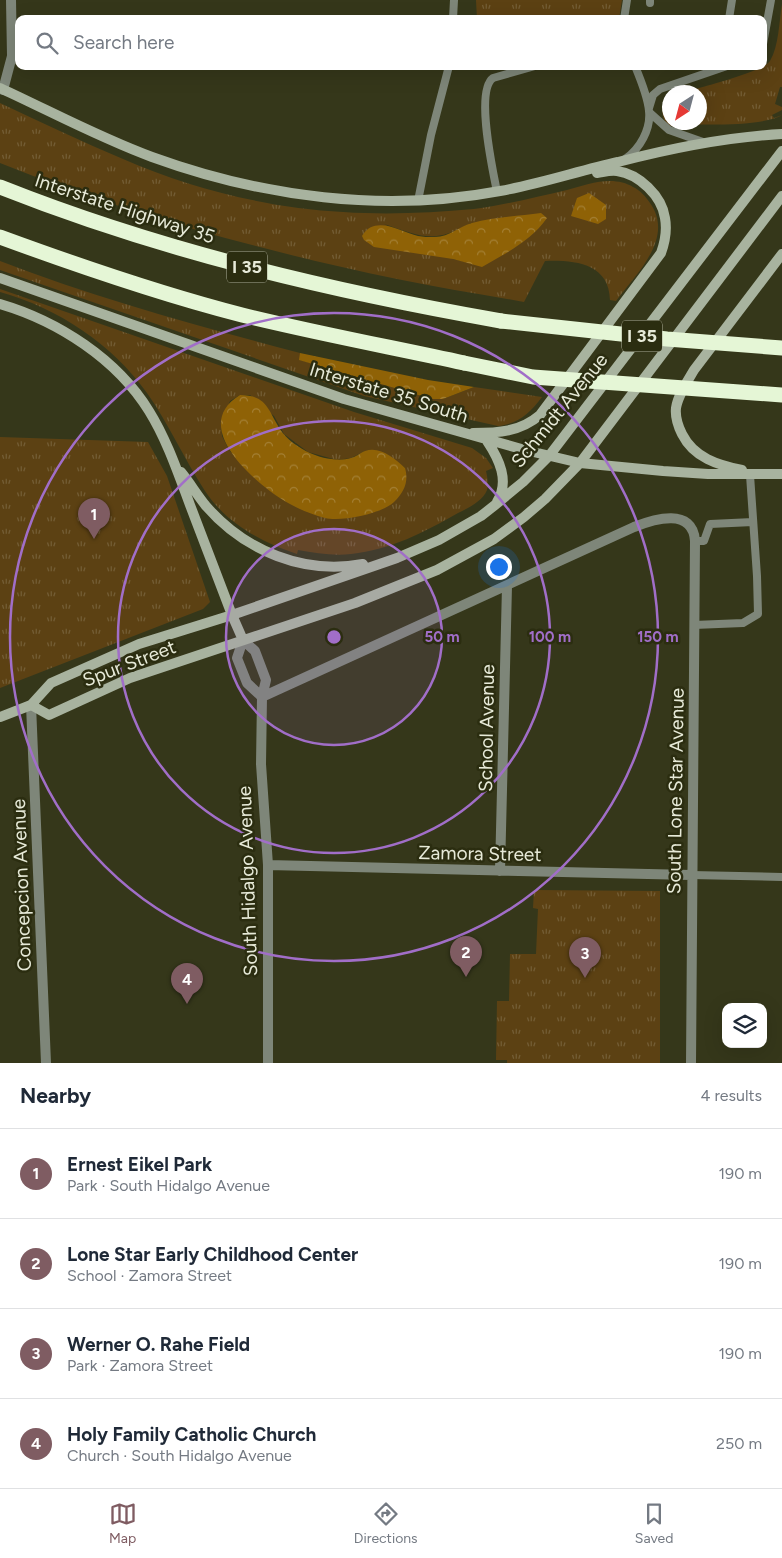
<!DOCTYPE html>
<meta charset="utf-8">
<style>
:root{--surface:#fff;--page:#f6f6f7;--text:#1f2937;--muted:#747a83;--line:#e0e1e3;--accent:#7f5c62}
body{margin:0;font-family:Figtree,sans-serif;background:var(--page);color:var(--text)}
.controls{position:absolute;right:15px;bottom:15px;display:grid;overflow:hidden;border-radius:10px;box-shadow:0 5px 20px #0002}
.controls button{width:45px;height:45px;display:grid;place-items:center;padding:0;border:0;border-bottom:1px solid var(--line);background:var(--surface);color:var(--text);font:25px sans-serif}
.compass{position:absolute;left:662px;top:85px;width:45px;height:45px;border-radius:50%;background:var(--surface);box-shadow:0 5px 20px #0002;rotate:216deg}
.you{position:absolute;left:498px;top:566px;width:18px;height:18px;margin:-12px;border:4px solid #fff;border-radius:50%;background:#1a73e8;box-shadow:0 0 0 8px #1a73e833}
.badge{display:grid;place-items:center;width:32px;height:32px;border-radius:50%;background:var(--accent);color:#fff;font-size:16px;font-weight:700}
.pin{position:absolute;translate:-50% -41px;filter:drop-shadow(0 1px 2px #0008)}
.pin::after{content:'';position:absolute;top:26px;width:18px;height:15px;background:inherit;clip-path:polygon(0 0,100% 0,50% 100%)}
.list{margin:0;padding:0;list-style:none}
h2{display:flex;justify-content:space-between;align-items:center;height:65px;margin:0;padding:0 20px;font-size:21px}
h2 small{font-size:16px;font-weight:400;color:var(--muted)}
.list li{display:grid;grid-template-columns:32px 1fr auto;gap:15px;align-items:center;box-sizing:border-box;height:90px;padding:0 20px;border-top:1px solid var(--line)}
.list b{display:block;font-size:19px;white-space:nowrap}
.list p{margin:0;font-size:16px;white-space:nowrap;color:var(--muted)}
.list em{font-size:16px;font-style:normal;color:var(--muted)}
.icon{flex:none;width:28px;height:28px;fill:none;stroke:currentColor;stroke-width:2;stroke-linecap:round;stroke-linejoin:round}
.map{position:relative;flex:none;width:782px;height:1063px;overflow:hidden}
.search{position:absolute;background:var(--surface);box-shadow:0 5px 20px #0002;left:15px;right:15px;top:15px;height:55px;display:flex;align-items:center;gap:12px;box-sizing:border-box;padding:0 18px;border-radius:10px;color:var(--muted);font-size:19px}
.sheet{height:425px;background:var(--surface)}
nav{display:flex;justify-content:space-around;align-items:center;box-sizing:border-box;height:70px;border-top:1px solid var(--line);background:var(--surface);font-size:14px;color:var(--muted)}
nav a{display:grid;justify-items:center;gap:2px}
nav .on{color:var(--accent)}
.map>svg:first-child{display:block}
</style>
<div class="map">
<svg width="782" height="1063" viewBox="0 0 782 1063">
<defs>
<pattern id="grass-tufts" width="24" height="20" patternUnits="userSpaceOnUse" patternTransform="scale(1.25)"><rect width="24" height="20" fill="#5c4113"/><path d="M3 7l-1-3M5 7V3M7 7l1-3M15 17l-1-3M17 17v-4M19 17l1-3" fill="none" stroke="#735d35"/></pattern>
<pattern id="forest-crowns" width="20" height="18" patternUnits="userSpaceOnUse" patternTransform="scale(1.25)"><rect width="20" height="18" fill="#8f6206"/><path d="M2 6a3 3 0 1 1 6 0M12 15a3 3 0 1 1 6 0" fill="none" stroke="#a48035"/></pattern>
</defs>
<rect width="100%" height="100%" fill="#35371a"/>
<path fill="url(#grass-tufts)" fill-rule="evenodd" d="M 476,0 L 622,0 L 619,19 L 477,19 Z
M 782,4 L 782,87 L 780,87 L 775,104 L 782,107 L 782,110 L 772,115 L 774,118 L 782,115 C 764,126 707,125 685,124 C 684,125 677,127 676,127 C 660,126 659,106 669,98 L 670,122 L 700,122 L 700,92 L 694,92 L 693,90 C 708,85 762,72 770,61 C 779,46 779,22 782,4 Z
M 0,103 C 41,122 82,142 123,159 C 192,189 268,208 343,212 C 386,215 430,213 474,209 C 505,205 536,197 567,190 C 581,186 596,181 610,181 C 618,181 627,183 633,187 C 640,190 646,197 650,203 C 675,238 636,274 616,301 L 610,300 C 609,263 574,260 545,261 L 524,302 C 481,294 439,288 397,279 C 262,251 128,214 0,163 ZM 471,223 L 482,266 L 453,259 L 384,224 C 423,237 433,244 471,223 Z
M 0,261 C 98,299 199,326 300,353 L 300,360 L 432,399 L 443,399 L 474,387 L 542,397 C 530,413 518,424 498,426 L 364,396 L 0,270 Z
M 0,289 L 354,412 L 472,448 L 486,458 L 493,468 L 486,471 C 487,476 489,484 487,490 C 483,501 468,508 458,513 C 425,532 390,550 351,554 C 333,556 316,553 298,550 L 297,554 C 261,542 226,523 205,491 C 184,459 169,424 147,393 C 112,344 58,308 0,292 ZM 240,395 L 250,395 L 274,416 L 284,434 L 308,452 L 337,460 L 351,458 L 365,451 L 374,450 L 388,455 L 405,468 C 398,494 402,500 375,512 L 281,499 L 250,473 L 229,450 L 222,436 L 221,424 L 230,401 Z
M 0,437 L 148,442 L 167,476 L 210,602 L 203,609 L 0,688 Z
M 534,890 L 660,891 L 660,1063 L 507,1063 L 507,1060 L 496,1060 L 497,1001 L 509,1001 L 510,954 L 536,954 L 538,909 L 533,908 Z"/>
<path fill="url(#forest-crowns)" d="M 589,193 L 606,205 L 606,219 L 598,224 L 571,216 L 577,198 Z
M 541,213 L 547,218 C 531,241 506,253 482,267 L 453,259 L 374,247 L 364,240 L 362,236 C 375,214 401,232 418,236 C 423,237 428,237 433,237 C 449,238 459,226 472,223 C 494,217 519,216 541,213 Z
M 300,353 L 428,380 L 474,387 L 443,399 L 432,399 L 299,360 Z
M 240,395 C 267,395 268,410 280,429 C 286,439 299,448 310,453 C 321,458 338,462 351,458 C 356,457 360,453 365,451 C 380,446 394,458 405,468 C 409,482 404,492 394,502 C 381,514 341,522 325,518 C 310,514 296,508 283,500 C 253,481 189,426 240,395 Z"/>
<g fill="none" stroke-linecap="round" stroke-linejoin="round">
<path stroke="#7e8679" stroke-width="8" d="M 650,3 L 650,0
M 453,19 L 454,0
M 624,19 L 627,0
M 729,19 L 732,0
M 763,44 L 771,0
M 649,108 L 653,95 L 660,89 L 727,66
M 650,113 L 669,130 L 703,142
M 625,159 C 640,149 651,129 649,111 C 648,99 640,78 635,66
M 497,192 C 493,171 475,91 493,78 L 535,66
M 418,201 L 431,135 L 449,66
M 695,541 L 704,541 L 710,524 L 753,522
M 694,625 L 743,623 L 758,614 L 757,576 L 750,475
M 691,875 L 782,877"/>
<path stroke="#7e8679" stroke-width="10" d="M 3,90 L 12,56 L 11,0
M 262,697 L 634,527 C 654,519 693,507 695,541 L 691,1063
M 262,697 L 247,683 L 237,658 L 243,640 L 255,651 L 266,680 L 262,697 L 261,764 L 268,865 L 268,1063
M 31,705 L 46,1063
M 268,865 L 691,875
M 500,871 L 507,586"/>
<path stroke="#a8b39f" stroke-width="10" d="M 0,88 C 50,111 100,138 152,157 C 262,197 384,213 500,191 C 540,184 578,171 618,162 C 672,148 727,137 782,134
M 0,278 L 344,399 L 525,450 L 580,463 L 663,471 L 708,474 L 782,474
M 0,304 C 58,321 117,359 149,411 C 167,440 178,473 190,505 C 204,542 218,578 232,615 L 243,640
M 473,433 C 498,433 520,432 540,415 L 661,253 C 665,242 667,229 665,218 C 662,196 639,174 617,171 C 610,170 604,172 597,173
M 487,441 C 499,459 510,481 497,502
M 742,470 C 718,465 694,458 682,434 C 678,426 675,417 676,408 C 678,395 687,382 694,370 L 782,254
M 181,472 C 190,483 197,495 206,506 C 245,551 304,575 363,564
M 31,705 L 49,715 L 130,678 L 355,603 L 437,570 L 494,539 L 524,517 L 545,499 L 580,463 L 782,196
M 0,717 L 31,705 L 51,683 L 139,644 L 232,615 L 397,558 L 439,540 L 481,516 L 495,505 L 523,482 L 549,456 L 782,151"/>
<path stroke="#e5f6d6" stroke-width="15" d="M 0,187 C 161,251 331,291 501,321
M 0,237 C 79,266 160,294 242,315 C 315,333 390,347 464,363"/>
<path stroke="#e5f6d6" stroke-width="15" d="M 501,321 L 667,339 L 782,348
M 464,363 L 533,377 L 782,395"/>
</g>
<circle cx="334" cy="637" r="108" fill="#a16ec8" fill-opacity=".12"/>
<g fill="none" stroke="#a16ec8" stroke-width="2.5">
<circle cx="334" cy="637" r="108"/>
<circle cx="334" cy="637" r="216"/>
<circle cx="334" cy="637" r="324"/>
</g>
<g text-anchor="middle" stroke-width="5" stroke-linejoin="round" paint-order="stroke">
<g fill="#2b2d10" stroke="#afb19c" stroke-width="1">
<rect x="227" y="251.5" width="40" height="31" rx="4"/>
<rect x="622" y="320.5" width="40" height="31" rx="4"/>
</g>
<g font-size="18" font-weight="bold" fill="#e7ead8">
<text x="247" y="273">I 35</text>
<text x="642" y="342">I 35</text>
</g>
<g font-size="19" fill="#e7ead8" stroke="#2b2d10">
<text transform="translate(125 208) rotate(18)" y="7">Interstate Highway 35</text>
<text transform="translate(389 392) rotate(17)" y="7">Interstate 35 South</text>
<text transform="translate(559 410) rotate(-51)" y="7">Schmidt Avenue</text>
<text transform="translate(129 663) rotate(-21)" y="7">Spur Street</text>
<text transform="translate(486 728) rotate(-89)" y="7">School Avenue</text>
<text transform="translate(675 791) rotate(-89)" y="7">South Lone Star Avenue</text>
<text transform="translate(480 853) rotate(1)" y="7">Zamora Street</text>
<text transform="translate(247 881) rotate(-92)" y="7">South Hidalgo Avenue</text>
<text transform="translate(21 885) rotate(-92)" y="7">Concepcion Avenue</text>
</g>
</g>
<circle cx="334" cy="637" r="8" fill="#a16ec8" stroke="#2b2d10" stroke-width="2.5"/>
<g font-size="15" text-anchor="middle" font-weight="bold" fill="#a16ec8" stroke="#2b2d10" stroke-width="5" stroke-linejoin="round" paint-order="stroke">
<text x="442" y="642">50 m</text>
<text x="550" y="642">100 m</text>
<text x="658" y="642">150 m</text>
</g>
</svg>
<div class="controls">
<button><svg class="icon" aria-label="layers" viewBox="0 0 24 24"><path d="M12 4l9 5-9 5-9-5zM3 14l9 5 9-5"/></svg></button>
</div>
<svg class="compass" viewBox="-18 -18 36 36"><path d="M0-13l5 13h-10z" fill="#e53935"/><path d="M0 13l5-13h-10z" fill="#747a83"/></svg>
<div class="you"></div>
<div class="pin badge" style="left:94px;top:539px">1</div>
<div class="pin badge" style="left:466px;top:977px">2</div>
<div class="pin badge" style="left:585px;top:978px">3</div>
<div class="pin badge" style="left:187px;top:1004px">4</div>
<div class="search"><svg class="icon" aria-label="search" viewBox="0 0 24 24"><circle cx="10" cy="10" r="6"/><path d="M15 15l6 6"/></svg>Search here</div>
</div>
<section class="sheet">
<h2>Nearby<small>4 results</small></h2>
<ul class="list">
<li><span class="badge">1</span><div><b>Ernest Eikel Park</b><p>Park · South Hidalgo Avenue</p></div><em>190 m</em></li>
<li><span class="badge">2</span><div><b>Lone Star Early Childhood Center</b><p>School · Zamora Street</p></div><em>190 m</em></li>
<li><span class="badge">3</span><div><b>Werner O. Rahe Field</b><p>Park · Zamora Street</p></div><em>190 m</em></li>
<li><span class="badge">4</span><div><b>Holy Family Catholic Church</b><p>Church · South Hidalgo Avenue</p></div><em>250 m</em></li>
</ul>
</section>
<nav>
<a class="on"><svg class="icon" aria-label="map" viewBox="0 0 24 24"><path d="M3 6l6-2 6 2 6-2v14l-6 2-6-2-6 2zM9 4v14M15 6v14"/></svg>Map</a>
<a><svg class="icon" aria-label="directions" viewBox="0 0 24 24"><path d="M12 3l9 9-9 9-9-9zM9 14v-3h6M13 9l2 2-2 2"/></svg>Directions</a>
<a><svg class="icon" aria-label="saved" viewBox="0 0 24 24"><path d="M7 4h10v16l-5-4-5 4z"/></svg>Saved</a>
</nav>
